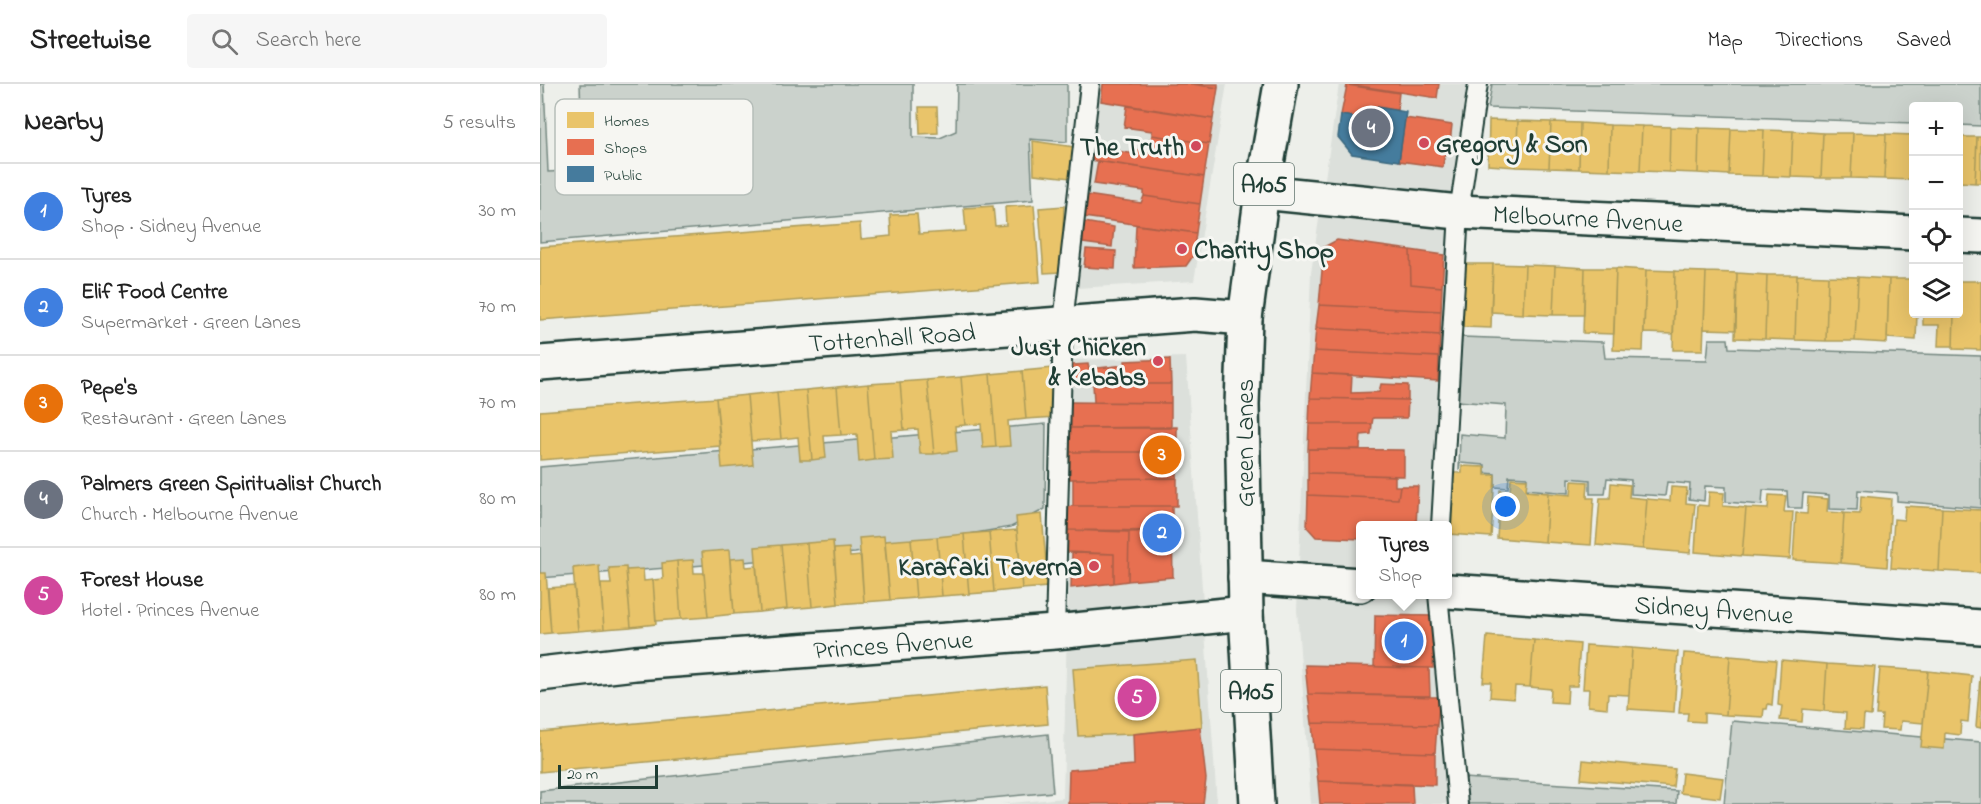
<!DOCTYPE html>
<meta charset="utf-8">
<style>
:root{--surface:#fff;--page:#f6f6f6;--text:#222;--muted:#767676;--line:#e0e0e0;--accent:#d1495b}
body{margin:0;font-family:"Indie Flower",sans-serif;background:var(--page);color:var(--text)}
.controls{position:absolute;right:18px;top:18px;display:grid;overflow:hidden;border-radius:6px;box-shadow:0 6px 24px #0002}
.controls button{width:54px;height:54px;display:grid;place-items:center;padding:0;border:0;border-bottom:2px solid var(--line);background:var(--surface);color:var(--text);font:30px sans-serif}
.scale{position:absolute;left:18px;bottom:15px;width:100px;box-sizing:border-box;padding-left:6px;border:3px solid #1f3d34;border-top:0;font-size:16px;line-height:21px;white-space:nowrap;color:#1f3d34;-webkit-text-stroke:4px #f6f6f2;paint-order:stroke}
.you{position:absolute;left:966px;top:423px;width:21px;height:21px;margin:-15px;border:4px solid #fff;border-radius:50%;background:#1a73e8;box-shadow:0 0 0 9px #1a73e833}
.badge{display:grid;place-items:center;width:39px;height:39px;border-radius:50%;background:var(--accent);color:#fff;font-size:20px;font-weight:700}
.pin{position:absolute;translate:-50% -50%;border:3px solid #fff;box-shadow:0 2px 6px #0006}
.popup{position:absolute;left:816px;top:437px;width:96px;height:78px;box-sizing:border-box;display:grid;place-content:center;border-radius:6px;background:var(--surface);filter:drop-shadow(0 2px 4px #0005);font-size:20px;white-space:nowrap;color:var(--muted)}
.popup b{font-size:22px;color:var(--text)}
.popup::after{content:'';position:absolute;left:50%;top:100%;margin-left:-12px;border:12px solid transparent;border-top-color:var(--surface)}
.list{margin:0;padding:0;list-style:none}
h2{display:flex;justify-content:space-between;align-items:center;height:78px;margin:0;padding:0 24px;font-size:26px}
h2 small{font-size:20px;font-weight:400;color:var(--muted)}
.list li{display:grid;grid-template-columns:39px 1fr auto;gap:18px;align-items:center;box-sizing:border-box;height:96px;padding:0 24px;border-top:2px solid var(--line)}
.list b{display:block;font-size:22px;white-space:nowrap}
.list p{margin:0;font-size:20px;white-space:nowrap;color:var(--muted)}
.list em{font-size:20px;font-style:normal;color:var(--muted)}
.icon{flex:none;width:33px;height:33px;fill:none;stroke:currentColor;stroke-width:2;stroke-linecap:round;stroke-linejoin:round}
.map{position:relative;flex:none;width:1441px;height:720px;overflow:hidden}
header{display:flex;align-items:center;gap:36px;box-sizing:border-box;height:84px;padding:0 30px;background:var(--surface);border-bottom:2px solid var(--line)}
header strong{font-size:28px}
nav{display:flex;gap:33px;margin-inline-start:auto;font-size:21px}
.search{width:420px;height:54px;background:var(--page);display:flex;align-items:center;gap:15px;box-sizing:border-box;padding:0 21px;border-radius:6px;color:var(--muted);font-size:22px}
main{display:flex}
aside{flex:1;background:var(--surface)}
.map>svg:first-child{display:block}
</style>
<header>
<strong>Streetwise</strong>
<div class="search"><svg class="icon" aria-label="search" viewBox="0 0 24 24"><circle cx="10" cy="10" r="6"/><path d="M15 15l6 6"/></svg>Search here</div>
<nav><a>Map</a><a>Directions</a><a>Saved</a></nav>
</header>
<main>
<aside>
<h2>Nearby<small>5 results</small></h2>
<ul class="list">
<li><span class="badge" style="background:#3f7fe0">1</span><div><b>Tyres</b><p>Shop · Sidney Avenue</p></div><em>30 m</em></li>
<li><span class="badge" style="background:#3f7fe0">2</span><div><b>Elif Food Centre</b><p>Supermarket · Green Lanes</p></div><em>70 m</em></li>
<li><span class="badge" style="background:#e8710a">3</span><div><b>Pepe's</b><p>Restaurant · Green Lanes</p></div><em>70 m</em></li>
<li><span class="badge" style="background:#6b7280">4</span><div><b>Palmers Green Spiritualist Church</b><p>Church · Melbourne Avenue</p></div><em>80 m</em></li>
<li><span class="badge" style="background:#d1479c">5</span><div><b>Forest House</b><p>Hotel · Princes Avenue</p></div><em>80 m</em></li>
</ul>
</aside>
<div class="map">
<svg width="1441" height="720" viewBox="0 0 1441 720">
<rect width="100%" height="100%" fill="#edefea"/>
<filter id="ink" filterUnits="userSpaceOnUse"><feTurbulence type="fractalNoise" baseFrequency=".0167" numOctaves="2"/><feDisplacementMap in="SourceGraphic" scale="12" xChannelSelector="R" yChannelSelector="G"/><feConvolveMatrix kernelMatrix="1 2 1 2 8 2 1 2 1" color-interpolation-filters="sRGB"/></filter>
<g filter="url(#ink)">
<path fill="#dce0db" d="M 549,0 L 687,0 L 654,197 L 537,204 Z
M 799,0 L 939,0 L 901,441 L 820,442 L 820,510 L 898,511 L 923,720 L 771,720 L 757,526 L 771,189 Z
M 646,273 L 677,720 L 461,720 L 523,714 L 533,276 Z"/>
<path fill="#cbd2cc" stroke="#758880" stroke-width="1.5" d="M 0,0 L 4,0 L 8,88 L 43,86 L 40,0 L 373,0 L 373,53 L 400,54 L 416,47 L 417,0 L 527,0 L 527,58 L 490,55 L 493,116 L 0,158 Z
M 952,0 L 1441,0 L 1441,42 L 1419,41 L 1418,22 L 1374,22 L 1373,39 L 948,24 Z
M 922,253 L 1063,258 L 1065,274 L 1167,276 L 1169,255 L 1188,255 L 1189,264 L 1441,272 L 1441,424 L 1357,417 L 1357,409 L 1318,406 L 1317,426 L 1289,425 L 1289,411 L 1263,409 L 1262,424 L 1248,424 L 1247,407 L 1223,406 L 1222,421 L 1186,418 L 1186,403 L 1165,402 L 1164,417 L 1149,415 L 1150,400 L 1127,398 L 1125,412 L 1091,410 L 1091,396 L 1067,394 L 1065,410 L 1050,410 L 1050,396 L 1029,394 L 1029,409 L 986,405 L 987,393 L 969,392 L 968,404 L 955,403 L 955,390 L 945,389 L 945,381 L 920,379 L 919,387 L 920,350 L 965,354 L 966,321 L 917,317 Z
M 506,340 L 505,425 L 471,443 L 315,469 L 0,494 L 0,383 Z
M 1192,637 L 1441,658 L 1441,720 L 1184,720 Z
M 508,650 L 513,708 L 388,720 L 0,720 L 0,707 Z
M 923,694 L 1137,707 L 1136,720 L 923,720 Z"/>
<path fill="#e9c46a" stroke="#ac9c5a" stroke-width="1.5" d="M 379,23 L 397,23 L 398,49 L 380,50 Z
M 949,36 L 978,37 L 976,83 L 948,81 Z
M 978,37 L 1011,38 L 1009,84 L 976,83 Z
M 1011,38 L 1040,39 L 1039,85 L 1009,84 Z
M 1040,39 L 1070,41 L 1069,86 L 1039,85 Z
M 1070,41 L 1102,42 L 1100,87 L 1069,86 Z
M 1102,42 L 1130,43 L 1129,88 L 1100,87 Z
M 1130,43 L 1159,44 L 1158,89 L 1129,88 Z
M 1159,44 L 1191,45 L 1189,91 L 1158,89 Z
M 1191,45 L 1224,46 L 1222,92 L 1189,91 Z
M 1224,46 L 1253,47 L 1251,93 L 1222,92 Z
M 1253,47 L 1283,49 L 1281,94 L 1251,93 Z
M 1283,49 L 1313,49 L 1311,94 L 1281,94 Z
M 1313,49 L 1346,50 L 1344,95 L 1311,94 Z
M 1346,50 L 1374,51 L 1374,96 L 1344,95 Z
M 1418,53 L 1437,53 L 1435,99 L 1418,98 Z
M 1437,53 L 1441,53 L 1441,99 L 1435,99 Z
M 493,57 L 534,63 L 531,94 L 494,90 Z
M 494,121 L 500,198 L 0,236 L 0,163 L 320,139 L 321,155 L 351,152 L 350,131 L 377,130 L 379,150 L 426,147 L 424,124 L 453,122 L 455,142 L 466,141 L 465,123 Z
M 524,122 L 521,188 L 504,189 L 499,124 Z
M 925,180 L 953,180 L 951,244 L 923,243 Z
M 953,180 L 985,181 L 983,230 L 951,228 Z
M 985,181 L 1015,182 L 1013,231 L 983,230 Z
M 1015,182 L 1045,184 L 1044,231 L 1013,231 Z
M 1045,184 L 1076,184 L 1074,250 L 1043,249 Z
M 1076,184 L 1106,186 L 1103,267 L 1073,266 Z
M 1106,186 L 1135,187 L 1133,250 L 1104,249 Z
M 1135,187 L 1166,188 L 1163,266 L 1133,266 Z
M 1166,188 L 1197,189 L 1196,246 L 1164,245 Z
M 1197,189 L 1227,191 L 1225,255 L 1195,254 Z
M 1227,191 L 1257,191 L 1255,256 L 1225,255 Z
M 1257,191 L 1288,192 L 1286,257 L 1255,256 Z
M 1288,192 L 1318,193 L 1315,257 L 1286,257 Z
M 1318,193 L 1349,195 L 1347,259 L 1315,257 Z
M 1349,195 L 1374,195 L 1374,230 L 1377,230 L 1376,256 L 1347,254 Z
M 1418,197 L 1441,197 L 1441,266 L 1413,265 L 1414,230 L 1418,230 Z
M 1383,230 L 1414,230 L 1413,262 L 1398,262 L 1399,241 L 1383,241 Z
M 513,284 L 517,333 L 486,335 L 482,287 Z
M 482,287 L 486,335 L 468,337 L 470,362 L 456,363 L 450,290 Z
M 450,290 L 456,363 L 443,364 L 441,340 L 425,341 L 421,293 Z
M 421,293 L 425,341 L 415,342 L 417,367 L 394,370 L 387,296 Z
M 387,296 L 394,370 L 380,370 L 378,345 L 364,346 L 360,298 Z
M 360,298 L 364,346 L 351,347 L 353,375 L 334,376 L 328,300 Z
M 328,300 L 334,376 L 319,378 L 317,350 L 301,351 L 297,303 Z
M 297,303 L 301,351 L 284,352 L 286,374 L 272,376 L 266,306 Z
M 266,306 L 272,376 L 260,376 L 258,353 L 241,355 L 237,308 Z
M 237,308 L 241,355 L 211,357 L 207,311 Z
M 207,311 L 213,381 L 182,384 L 176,314 Z
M 176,314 L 181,362 L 0,376 L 0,327 Z
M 922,382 L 945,383 L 945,391 L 955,391 L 951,453 L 908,450 L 911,389 L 922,389 Z
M 971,394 L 987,395 L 986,407 L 1008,409 L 1005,458 L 957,454 L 960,406 L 970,407 Z
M 1032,397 L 1048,398 L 1047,414 L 1054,414 L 1051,461 L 1005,458 L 1008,409 L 1031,411 Z
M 1071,399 L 1090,401 L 1089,413 L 1107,415 L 1103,465 L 1056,461 L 1060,414 L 1070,414 Z
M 1131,403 L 1147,404 L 1146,419 L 1155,420 L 1150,469 L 1103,465 L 1107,415 L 1130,417 Z
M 1169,408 L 1184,409 L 1183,422 L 1206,424 L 1202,472 L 1155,468 L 1158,421 L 1168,422 Z
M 1229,411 L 1246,412 L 1244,428 L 1253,428 L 1250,475 L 1202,472 L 1206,424 L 1228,425 Z
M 1321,412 L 1351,415 L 1347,483 L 1301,479 L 1304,429 L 1320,430 Z
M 1268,413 L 1288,415 L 1287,428 L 1304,429 L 1301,479 L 1253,476 L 1256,429 L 1267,430 Z
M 1365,422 L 1402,424 L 1399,487 L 1351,484 L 1354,435 L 1364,436 Z
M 1402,424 L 1441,426 L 1441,489 L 1399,487 Z
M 502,430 L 508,503 L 482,505 L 476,433 Z
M 477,446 L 482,505 L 454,508 L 449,448 Z
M 449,448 L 454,508 L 429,510 L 424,450 Z
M 424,450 L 429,510 L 402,512 L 397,453 Z
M 344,452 L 350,516 L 324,518 L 319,454 Z
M 397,453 L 402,512 L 376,514 L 371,455 Z
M 371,455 L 376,514 L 350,516 L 345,457 Z
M 293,457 L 298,520 L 272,523 L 267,459 Z
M 267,459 L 272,523 L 247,525 L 241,461 Z
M 241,461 L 247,525 L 220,528 L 215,463 Z
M 309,464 L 310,473 L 321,472 L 324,518 L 298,520 L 294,465 Z
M 189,466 L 194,530 L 168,533 L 162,468 Z
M 205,474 L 206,483 L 216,482 L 220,528 L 194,530 L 190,475 Z
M 153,476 L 154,489 L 164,489 L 168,533 L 141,535 L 137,477 Z
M 137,477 L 141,535 L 116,537 L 113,496 L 123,495 L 122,479 Z
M 59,481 L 64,545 L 38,547 L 33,484 Z
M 86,483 L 91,543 L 64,545 L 61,500 L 71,500 L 69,484 Z
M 103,485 L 104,497 L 113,496 L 116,540 L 91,543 L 86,486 Z
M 0,489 L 6,489 L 11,549 L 0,550 Z
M 34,502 L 38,547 L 11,549 L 8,504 Z
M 947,552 L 994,556 L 990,603 L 975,602 L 974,615 L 950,613 L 951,598 L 943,598 Z
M 994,556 L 1040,560 L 1037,602 L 1028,602 L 1027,619 L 1010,618 L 1011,605 L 990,603 Z
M 1046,561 L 1092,564 L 1089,611 L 1068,610 L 1067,624 L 1048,622 L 1049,605 L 1043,605 Z
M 1092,564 L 1138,568 L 1134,628 L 1088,625 Z
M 1144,569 L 1190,572 L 1186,631 L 1164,629 L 1164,638 L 1147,637 L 1148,629 L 1139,629 Z
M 1190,572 L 1236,576 L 1232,621 L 1228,620 L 1227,625 L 1224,625 L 1223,633 L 1186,631 Z
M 657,576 L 662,643 L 593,650 L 538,652 L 533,585 Z
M 1241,576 L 1287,580 L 1284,627 L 1263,625 L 1262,638 L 1240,636 L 1242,622 L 1238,621 Z
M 1287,580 L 1335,583 L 1331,632 L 1324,631 L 1323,645 L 1305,644 L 1306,629 L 1284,627 Z
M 1340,584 L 1388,587 L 1383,639 L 1361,637 L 1360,646 L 1341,645 L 1342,631 L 1336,631 Z
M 1388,587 L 1432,592 L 1428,638 L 1421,637 L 1420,651 L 1405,649 L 1404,665 L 1381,663 Z
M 1440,593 L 1441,593 L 1441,644 L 1436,643 Z
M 505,601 L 508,640 L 0,688 L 0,648 Z
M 1043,676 L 1135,685 L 1133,703 L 1041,695 Z
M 1142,689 L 1183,694 L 1180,714 L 1140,709 Z"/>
<path fill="#e76f51" stroke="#ab6048" stroke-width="1.5" d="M 563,0 L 652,0 L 678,4 L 673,35 L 561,17 Z
M 652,0 L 678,0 L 678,4 Z
M 807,0 L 899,0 L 897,14 Z
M 807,1 L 859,9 L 857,26 L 837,23 L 834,36 L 801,31 Z
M 587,22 L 673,35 L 669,60 L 612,51 L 612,47 L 584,43 Z
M 865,34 L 912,41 L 910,59 L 906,58 L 903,83 L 859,77 Z
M 612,51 L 669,60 L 664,93 L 550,76 L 552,59 L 577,62 L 577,67 L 595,70 L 598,66 L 608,68 Z
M 558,77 L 664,93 L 660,120 L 604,112 L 604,107 L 554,100 Z
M 547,111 L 601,119 L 604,112 L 660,120 L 656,149 L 544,133 Z
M 544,138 L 574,143 L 572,163 L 543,159 Z
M 596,141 L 656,149 L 653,172 L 646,182 L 594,184 Z
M 797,156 L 870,166 L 871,200 L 902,203 L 901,227 L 779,221 L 784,163 Z
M 546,165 L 576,167 L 575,185 L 544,183 Z
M 870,166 L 904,171 L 902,203 L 871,200 Z
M 779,221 L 901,227 L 900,251 L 776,244 Z
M 776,244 L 900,251 L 899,273 L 774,267 Z
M 774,267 L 899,273 L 898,297 L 772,289 Z
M 630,275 L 631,300 L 533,300 L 533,281 L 548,280 L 549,285 L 585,281 L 585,277 Z
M 772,289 L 812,291 L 811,309 L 839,308 L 841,300 L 868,301 L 868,316 L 770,314 Z
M 553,300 L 631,300 L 631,319 L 554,318 Z
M 770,314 L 868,316 L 867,334 L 833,334 L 832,340 L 769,340 Z
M 530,318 L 631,319 L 631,344 L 530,344 Z
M 769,340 L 832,340 L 831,350 L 821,351 L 820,365 L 768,365 Z
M 637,343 L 637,368 L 530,368 L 530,344 Z
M 768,365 L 864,366 L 864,392 L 768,389 Z
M 530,368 L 637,368 L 637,394 L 530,395 Z
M 768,389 L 855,392 L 855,402 L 860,402 L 858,415 L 768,411 Z
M 637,394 L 637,422 L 533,422 L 533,395 Z
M 860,402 L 878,402 L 876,442 L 820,442 L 820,455 L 776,453 L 767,443 L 768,411 L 858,415 Z
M 533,422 L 632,422 L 632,447 L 526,446 L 527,423 Z
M 526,446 L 589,448 L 588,497 L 574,499 L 574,470 L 527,468 Z
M 632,447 L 633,493 L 588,497 L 589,448 Z
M 532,469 L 574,470 L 574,499 L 531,504 Z
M 835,531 L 894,532 L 893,584 L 834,583 Z
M 765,581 L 889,584 L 890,612 L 768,610 Z
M 768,610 L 900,613 L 897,641 L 772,639 Z
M 772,639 L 897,641 L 895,669 L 774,665 Z
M 660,643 L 666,695 L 663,720 L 528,720 L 529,686 L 594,681 L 593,650 Z
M 774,665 L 895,669 L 895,701 L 778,697 Z
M 778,697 L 872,701 L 873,720 L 780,720 Z"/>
<path fill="#457b9d" stroke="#3a687e" stroke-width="1.5" d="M 837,23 L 866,28 L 859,77 L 812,70 L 798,53 L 801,31 L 834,36 Z"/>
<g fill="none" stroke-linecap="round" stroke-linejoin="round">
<defs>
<path id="lane" d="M 901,442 L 919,128 L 938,0
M 898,510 L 918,720
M 515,548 L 523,239 L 550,0"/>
<path id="street" d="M 722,108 L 919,128 L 1374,149
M 1418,151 L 1441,152
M 0,279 L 655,230 L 705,234
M 705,493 L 820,501
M 908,507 L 1441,543
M 0,590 L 95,579 L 515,548 L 706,529"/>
<path id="primary" d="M 717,720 L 706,529 L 702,321 L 705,234 L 722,108 L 741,0"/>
</defs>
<use href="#lane" stroke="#1f3d34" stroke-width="22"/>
<use href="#street" stroke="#1f3d34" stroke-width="38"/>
<use href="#primary" stroke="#1f3d34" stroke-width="38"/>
<use href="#lane" stroke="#f6f6f2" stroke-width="18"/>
<use href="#street" stroke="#f6f6f2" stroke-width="33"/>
<use href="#primary" stroke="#f6f6f2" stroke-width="33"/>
</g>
</g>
<g fill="#d1495b" stroke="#f6f6f2" stroke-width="2">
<circle cx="884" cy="59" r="6"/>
<circle cx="656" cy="62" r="6"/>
<circle cx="642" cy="165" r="6"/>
<circle cx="618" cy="277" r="6"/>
<circle cx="554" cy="482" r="6"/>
</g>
<g text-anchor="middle" stroke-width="6" stroke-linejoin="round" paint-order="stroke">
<g fill="#f6f6f2" stroke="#60746d" stroke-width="1.5">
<rect x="694" y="79" width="60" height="42" rx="4.5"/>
<rect x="681" y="586" width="60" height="42" rx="4.5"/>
</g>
<g font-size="24" font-weight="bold" fill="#1f3d34">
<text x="724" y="108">A105</text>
<text x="711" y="615">A105</text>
</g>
<g font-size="26" font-weight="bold" fill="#1f3d34" stroke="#f6f6f2" text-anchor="end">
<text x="896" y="68" text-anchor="start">Gregory &amp; Son</text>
<text x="644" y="71">The Truth</text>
<text x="654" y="174" text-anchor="start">Charity Shop</text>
<text x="606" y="271">Just Chicken<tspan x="606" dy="30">&amp; Kebabs</tspan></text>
<text x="542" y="491">Karafaki Taverna</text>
</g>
<g font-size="26" fill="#1f3d34" stroke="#f6f6f2">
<text transform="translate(1048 134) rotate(3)" y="9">Melbourne Avenue</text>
<text transform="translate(352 253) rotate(-4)" y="9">Tottenhall Road</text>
<text transform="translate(704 359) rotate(-90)" y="9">Green Lanes</text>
<text transform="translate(1174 525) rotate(4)" y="9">Sidney Avenue</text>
<text transform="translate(353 560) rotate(-4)" y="9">Princes Avenue</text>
</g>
</g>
<rect x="15" y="15" width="198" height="96" rx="9" fill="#f6f6f2" stroke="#b6beb9" stroke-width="1.5"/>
<rect x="27" y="28" width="27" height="16" fill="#e9c46a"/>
<rect x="27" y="55" width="27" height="16" fill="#e76f51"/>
<rect x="27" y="82" width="27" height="16" fill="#457b9d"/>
<g font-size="16" fill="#1f3d34">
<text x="64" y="42">Homes</text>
<text x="64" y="69">Shops</text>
<text x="64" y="96">Public</text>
</g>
</svg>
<div class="controls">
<button>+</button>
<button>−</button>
<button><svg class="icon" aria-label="locate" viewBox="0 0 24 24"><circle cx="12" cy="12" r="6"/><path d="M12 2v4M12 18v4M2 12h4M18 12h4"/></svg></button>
<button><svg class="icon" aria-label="layers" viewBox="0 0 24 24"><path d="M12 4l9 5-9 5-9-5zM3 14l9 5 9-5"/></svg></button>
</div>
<div class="scale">20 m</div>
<div class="you"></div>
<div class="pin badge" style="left:864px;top:557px;background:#3f7fe0">1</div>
<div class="popup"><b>Tyres</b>Shop</div>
<div class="pin badge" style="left:622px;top:449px;background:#3f7fe0">2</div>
<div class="pin badge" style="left:622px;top:371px;background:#e8710a">3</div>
<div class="pin badge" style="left:831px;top:44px;background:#6b7280">4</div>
<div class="pin badge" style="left:597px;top:614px;background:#d1479c">5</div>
</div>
</main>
